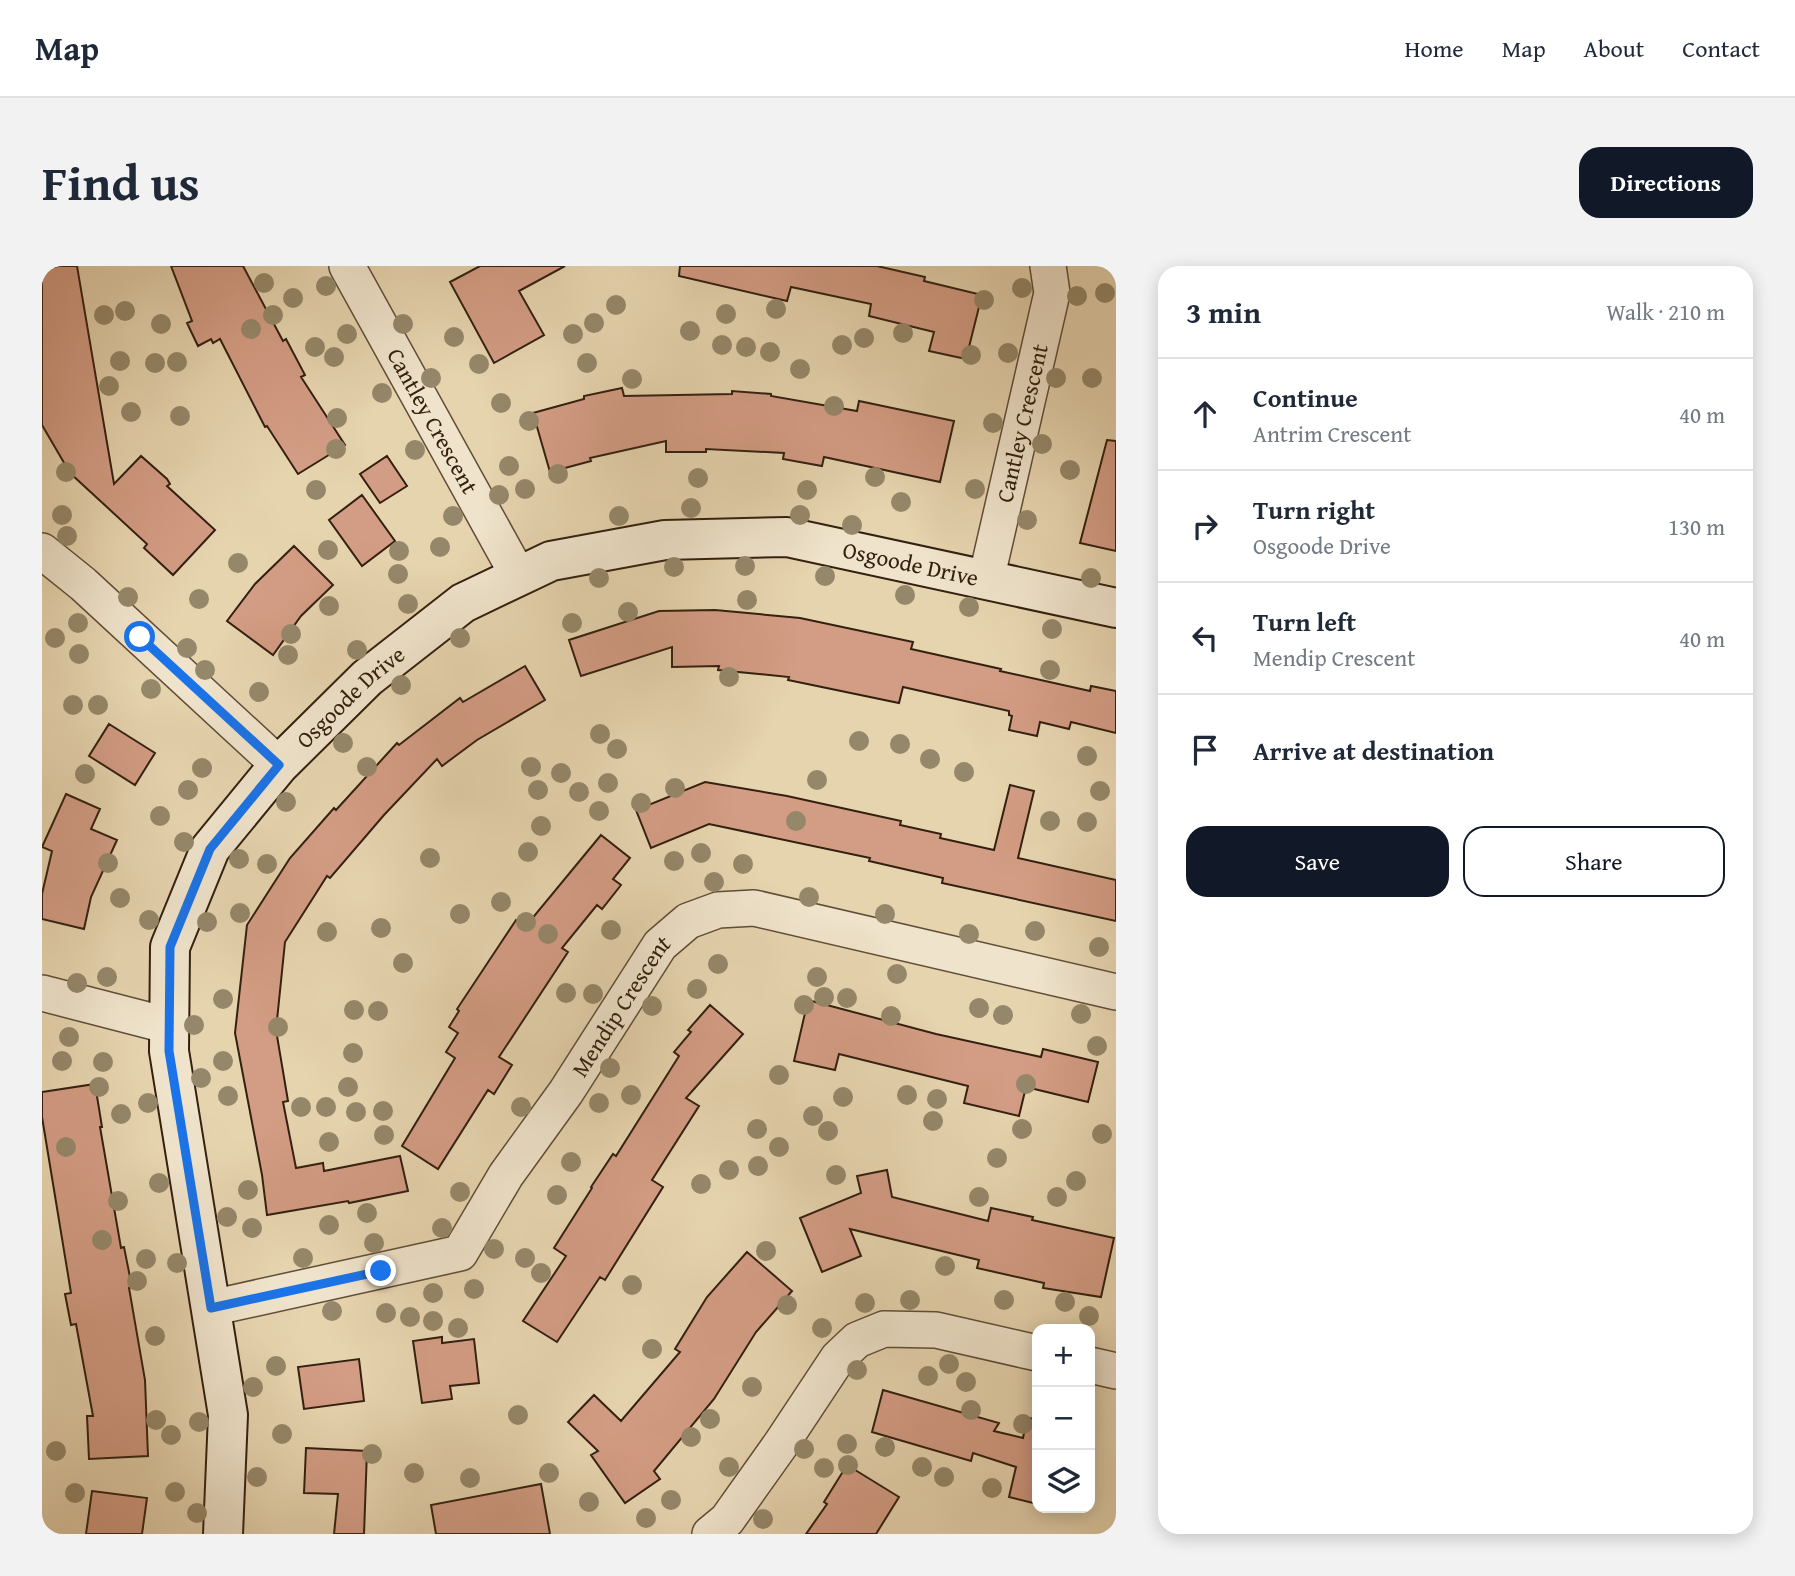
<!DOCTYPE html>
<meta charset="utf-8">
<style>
:root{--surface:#fff;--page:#f2f2f3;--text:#1f2937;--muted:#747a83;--line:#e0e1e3;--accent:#111827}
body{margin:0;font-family:"Gentium Book Plus",serif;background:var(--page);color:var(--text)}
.controls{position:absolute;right:21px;bottom:21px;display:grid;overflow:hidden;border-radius:14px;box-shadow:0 4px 18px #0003}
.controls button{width:63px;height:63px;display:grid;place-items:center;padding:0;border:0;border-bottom:2px solid var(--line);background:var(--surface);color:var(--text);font:35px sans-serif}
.stop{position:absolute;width:21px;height:21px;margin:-16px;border:5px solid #1a73e8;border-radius:50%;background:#fff}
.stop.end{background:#1a73e8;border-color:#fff;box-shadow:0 2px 7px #0008}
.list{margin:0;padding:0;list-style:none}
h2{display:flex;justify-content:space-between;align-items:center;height:91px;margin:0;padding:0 28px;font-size:30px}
h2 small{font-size:23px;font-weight:400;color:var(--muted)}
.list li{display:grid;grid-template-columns:46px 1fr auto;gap:21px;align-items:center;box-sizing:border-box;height:112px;padding:0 28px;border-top:2px solid var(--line)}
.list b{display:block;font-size:26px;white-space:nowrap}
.list p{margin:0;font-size:23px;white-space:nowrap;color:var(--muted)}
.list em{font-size:23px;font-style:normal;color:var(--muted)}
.actions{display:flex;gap:14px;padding:21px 28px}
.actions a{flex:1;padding:16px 0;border:2px solid var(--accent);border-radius:21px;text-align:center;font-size:24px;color:var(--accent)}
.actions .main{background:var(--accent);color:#fff}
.icon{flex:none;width:38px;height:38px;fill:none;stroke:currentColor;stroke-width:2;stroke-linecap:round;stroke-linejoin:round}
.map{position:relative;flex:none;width:1074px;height:1268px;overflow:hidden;border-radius:21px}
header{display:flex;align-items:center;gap:42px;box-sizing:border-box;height:98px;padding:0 35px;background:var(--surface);border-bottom:2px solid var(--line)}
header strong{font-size:33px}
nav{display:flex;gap:38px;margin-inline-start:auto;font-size:24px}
.intro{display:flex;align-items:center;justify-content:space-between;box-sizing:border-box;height:168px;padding:0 42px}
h1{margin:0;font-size:49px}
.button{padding:18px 32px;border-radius:21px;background:var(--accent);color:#fff;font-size:24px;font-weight:700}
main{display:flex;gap:42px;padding:0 42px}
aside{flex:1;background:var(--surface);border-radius:21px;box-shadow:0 4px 18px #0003}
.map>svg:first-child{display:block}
</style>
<header>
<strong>Map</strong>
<nav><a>Home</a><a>Map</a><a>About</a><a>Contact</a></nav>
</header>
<div class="intro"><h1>Find us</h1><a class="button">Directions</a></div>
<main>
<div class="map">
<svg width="1074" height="1268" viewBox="0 0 1074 1268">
<rect width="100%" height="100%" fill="#e6d4af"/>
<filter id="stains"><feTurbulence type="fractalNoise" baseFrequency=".00286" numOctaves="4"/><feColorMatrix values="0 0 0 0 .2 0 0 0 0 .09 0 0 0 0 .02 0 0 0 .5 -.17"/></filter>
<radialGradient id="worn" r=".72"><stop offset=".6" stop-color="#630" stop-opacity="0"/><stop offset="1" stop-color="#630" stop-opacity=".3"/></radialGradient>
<path fill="#d39c84" stroke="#33200f" stroke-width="2" d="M 17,0 L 35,0 L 72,218 L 99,190 L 125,213 L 128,218 L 125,220 L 173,264 L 131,309 L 102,282 L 105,278 L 28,207 L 0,159 L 0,3 Z
M 129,0 L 201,0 L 241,75 L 244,73 L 263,109 L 259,111 L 303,179 L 256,208 L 225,160 L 223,161 L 178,73 L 171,77 L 169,73 L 156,80 L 145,57 L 150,55 Z
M 438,0 L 523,0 L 477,25 L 502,69 L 452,97 L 408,16 Z
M 638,0 L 835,0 L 883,11 L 882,15 L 940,29 L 924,93 L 887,85 L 892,66 L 827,50 L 829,38 L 749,21 L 745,35 L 637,10 Z
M 580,122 L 582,130 L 690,128 L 690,125 L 729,128 L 729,130 L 815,145 L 817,135 L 912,155 L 898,216 L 782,191 L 780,200 L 741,193 L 742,187 L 664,183 L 664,186 L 624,186 L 624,175 L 548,192 L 549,195 L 508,206 L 491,147 L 542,133 L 542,130 Z
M 1065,174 L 1074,175 L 1074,285 L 1038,277 Z
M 345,190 L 365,220 L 338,237 L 318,208 Z
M 320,229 L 353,275 L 320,300 L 287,254 Z
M 252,280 L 291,319 L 259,350 L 231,389 L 185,355 L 213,318 Z
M 673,344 L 758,352 L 871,376 L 869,383 L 959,403 L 958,405 L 1048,425 L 1049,420 L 1074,425 L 1074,467 L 1029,456 L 1027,463 L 998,456 L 995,470 L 967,464 L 970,450 L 967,449 L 967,445 L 861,421 L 857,437 L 746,414 L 747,411 L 676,404 L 677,400 L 630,401 L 630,381 L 539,410 L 527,374 L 617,345 Z
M 483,400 L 503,434 L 435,474 L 400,500 L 395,493 L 342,549 L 288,612 L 285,610 L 243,676 L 234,764 L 246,835 L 241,836 L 254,902 L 281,897 L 282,905 L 358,890 L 366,925 L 307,937 L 306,935 L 225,949 L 220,909 L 193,767 L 205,659 L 248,592 L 292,542 L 294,544 L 355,477 L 357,479 L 418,432 L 421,436 Z
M 67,458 L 113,487 L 93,519 L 47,490 Z
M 663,516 L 745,530 L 859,555 L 858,559 L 899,568 L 898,572 L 952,584 L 968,519 L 992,525 L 976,592 L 1074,614 L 1074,655 L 900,617 L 901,612 L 827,595 L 828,592 L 667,558 L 609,582 L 594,544 Z
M 24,528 L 58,543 L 49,563 L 75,574 L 49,631 L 42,663 L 0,653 L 0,628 L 10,585 L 0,581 Z
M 559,569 L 588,592 L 571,613 L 579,619 L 560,643 L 555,639 L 520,682 L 526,686 L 457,791 L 470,799 L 452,828 L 446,824 L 396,903 L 360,880 L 413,792 L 404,786 L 416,767 L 407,761 L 417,745 L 415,743 L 474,654 L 484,660 Z
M 766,734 L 894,768 L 999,791 L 1001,783 L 1056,796 L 1046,836 L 984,821 L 977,850 L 922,837 L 926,820 L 797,788 L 793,804 L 752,795 Z
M 668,739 L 701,768 L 644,832 L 657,840 L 610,914 L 621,921 L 563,1014 L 558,1011 L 515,1076 L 481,1055 L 524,990 L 512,982 L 550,922 L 549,921 L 571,888 L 574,890 L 637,790 L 632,786 L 649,766 L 646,764 Z
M 53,818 L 60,861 L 58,861 L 79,982 L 82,981 L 90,1021 L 87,1022 L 103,1114 L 106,1190 L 47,1193 L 45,1150 L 51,1150 L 34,1058 L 29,1059 L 23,1028 L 29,1027 L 0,851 L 0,826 Z
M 845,904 L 850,931 L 946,955 L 949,942 L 991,951 L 990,954 L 1072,972 L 1059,1031 L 1001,1022 L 1002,1017 L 935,1002 L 937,994 L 808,963 L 819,990 L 780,1006 L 758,952 L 819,927 L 815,910 Z
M 705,986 L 750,1025 L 714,1066 L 672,1133 L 612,1205 L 618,1213 L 583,1237 L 549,1189 L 556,1185 L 526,1156 L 552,1129 L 579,1155 L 638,1086 L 633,1083 L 665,1031 Z
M 400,1071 L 400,1077 L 432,1073 L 437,1117 L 408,1120 L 410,1133 L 380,1137 L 371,1075 Z
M 317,1093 L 322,1135 L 262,1143 L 256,1101 Z
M 841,1124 L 957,1157 L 952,1165 L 981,1172 L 985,1152 L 995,1153 L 995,1238 L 967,1231 L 974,1201 L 931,1187 L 929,1195 L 830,1166 Z
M 264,1182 L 325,1185 L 322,1268 L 292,1268 L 296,1228 L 262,1227 Z
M 805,1199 L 857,1231 L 834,1268 L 764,1268 L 785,1238 L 782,1236 Z
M 499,1218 L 508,1268 L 394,1268 L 389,1239 Z
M 50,1225 L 105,1232 L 100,1268 L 44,1268 Z"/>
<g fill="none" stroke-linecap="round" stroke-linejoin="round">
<defs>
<g id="street">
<path id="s1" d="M 305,0 L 477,311"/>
<path d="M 0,285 L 41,318 L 237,499"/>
<path id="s2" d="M 944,314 L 1010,27 L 1006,0"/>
<path d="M 0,727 L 128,760"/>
<path id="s3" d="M 169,1042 L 418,987 L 464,909 L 524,826 L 618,679 L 646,655 L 676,644 L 712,642 L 1074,726"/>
<path d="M 1048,1099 L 1074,1105"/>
<path d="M 668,1268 L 685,1254 L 739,1178 L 796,1092 L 815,1074 L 842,1063 L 894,1064 L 995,1087"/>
</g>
<g id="secondary">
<path id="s4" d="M 181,1268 L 186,1149 L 127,785 L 128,681 L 168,583 L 237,499 L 325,412 L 421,337 L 509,295 L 623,274 L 745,271 L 1074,342"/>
</g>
</defs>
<use href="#street" stroke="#604d37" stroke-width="38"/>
<use href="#secondary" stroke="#33200f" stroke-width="42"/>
<use href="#street" stroke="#efe3cb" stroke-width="35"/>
<use href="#secondary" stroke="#efe3cb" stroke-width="38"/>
</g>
<g fill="#958769">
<circle cx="222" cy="17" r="10"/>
<circle cx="284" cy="20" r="10"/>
<circle cx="980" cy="22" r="10"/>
<circle cx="1063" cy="27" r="10"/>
<circle cx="1035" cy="30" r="10"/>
<circle cx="251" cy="32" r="10"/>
<circle cx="942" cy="34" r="10"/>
<circle cx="574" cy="39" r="10"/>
<circle cx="734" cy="43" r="10"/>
<circle cx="83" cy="45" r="10"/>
<circle cx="684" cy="48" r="10"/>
<circle cx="62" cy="49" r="10"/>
<circle cx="231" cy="49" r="10"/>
<circle cx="552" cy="57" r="10"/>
<circle cx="119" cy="58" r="10"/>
<circle cx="361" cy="58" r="10"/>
<circle cx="209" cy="63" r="10"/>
<circle cx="648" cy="65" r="10"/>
<circle cx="861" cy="67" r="10"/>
<circle cx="305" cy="68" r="10"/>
<circle cx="531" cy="68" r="10"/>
<circle cx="412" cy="71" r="10"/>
<circle cx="822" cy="72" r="10"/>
<circle cx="680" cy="79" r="10"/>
<circle cx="800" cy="79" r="10"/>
<circle cx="273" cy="81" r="10"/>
<circle cx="704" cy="81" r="10"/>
<circle cx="728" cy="86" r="10"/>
<circle cx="966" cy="87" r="10"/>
<circle cx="929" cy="89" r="10"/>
<circle cx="292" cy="91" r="10"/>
<circle cx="78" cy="95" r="10"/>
<circle cx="135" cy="96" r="10"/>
<circle cx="113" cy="97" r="10"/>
<circle cx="545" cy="97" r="10"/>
<circle cx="437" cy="98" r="10"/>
<circle cx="758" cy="103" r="10"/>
<circle cx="389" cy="112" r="10"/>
<circle cx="1014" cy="112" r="10"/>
<circle cx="1050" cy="112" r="10"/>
<circle cx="590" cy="113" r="10"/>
<circle cx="67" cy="120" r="10"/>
<circle cx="340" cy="127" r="10"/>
<circle cx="459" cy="137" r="10"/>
<circle cx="792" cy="140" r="10"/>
<circle cx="89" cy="146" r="10"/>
<circle cx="138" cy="150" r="10"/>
<circle cx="295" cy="152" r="10"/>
<circle cx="487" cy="155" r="10"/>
<circle cx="951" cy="157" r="10"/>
<circle cx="1000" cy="178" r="10"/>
<circle cx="294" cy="183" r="10"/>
<circle cx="373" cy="184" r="10"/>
<circle cx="467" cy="200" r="10"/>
<circle cx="1028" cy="204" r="10"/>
<circle cx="24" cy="206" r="10"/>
<circle cx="516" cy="208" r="10"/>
<circle cx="833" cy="211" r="10"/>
<circle cx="656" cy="212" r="10"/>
<circle cx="483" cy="223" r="10"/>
<circle cx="933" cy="223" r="10"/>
<circle cx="274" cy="224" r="10"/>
<circle cx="765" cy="224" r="10"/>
<circle cx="457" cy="229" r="10"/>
<circle cx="859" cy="236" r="10"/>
<circle cx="649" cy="242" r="10"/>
<circle cx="20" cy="249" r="10"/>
<circle cx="758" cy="249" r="10"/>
<circle cx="411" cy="250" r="10"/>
<circle cx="577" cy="250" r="10"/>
<circle cx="985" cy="254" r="10"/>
<circle cx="810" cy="259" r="10"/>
<circle cx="25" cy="270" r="10"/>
<circle cx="398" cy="281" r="10"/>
<circle cx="286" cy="284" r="10"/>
<circle cx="357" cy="285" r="10"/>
<circle cx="196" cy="297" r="10"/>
<circle cx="703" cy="300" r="10"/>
<circle cx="632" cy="301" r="10"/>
<circle cx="356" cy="308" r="10"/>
<circle cx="783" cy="310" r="10"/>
<circle cx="557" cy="312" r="10"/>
<circle cx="1049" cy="312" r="10"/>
<circle cx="863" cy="329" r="10"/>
<circle cx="86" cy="331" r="10"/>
<circle cx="157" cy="333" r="10"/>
<circle cx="705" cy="334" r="10"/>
<circle cx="366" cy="338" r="10"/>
<circle cx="287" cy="340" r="10"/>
<circle cx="927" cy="341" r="10"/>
<circle cx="586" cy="346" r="10"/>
<circle cx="36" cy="357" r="10"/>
<circle cx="530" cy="357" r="10"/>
<circle cx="1010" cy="363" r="10"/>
<circle cx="249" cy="368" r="10"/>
<circle cx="13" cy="372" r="10"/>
<circle cx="418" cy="372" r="10"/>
<circle cx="145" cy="382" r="10"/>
<circle cx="315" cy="384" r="10"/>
<circle cx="37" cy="388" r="10"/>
<circle cx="246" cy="389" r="10"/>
<circle cx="163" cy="404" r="10"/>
<circle cx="1008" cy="404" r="10"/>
<circle cx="687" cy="411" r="10"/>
<circle cx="359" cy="419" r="10"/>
<circle cx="109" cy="423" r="10"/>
<circle cx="217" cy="426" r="10"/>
<circle cx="31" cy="439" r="10"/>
<circle cx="56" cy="439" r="10"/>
<circle cx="558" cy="468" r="10"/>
<circle cx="817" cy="475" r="10"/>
<circle cx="301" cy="477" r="10"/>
<circle cx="858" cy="478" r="10"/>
<circle cx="575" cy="483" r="10"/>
<circle cx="1045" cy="490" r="10"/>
<circle cx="888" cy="493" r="10"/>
<circle cx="325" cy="501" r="10"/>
<circle cx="489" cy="501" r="10"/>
<circle cx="160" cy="502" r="10"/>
<circle cx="922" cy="506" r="10"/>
<circle cx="519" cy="507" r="10"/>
<circle cx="43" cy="508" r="10"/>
<circle cx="775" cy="514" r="10"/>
<circle cx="566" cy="517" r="10"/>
<circle cx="633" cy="522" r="10"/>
<circle cx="146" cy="524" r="10"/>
<circle cx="496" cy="524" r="10"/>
<circle cx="1058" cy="525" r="10"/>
<circle cx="537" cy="526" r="10"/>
<circle cx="244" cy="536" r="10"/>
<circle cx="599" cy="537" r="10"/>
<circle cx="557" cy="545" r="10"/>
<circle cx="118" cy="550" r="10"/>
<circle cx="754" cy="555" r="10"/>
<circle cx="1008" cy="555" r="10"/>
<circle cx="1045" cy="556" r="10"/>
<circle cx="499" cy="560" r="10"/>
<circle cx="142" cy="576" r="10"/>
<circle cx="486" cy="586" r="10"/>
<circle cx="659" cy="587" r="10"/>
<circle cx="388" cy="592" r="10"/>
<circle cx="197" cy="593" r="10"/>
<circle cx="632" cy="595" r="10"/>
<circle cx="66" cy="597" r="10"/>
<circle cx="225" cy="598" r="10"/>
<circle cx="701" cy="598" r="10"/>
<circle cx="672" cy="616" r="10"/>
<circle cx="767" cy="631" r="10"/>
<circle cx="78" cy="632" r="10"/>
<circle cx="459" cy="636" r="10"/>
<circle cx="198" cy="647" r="10"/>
<circle cx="418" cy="648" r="10"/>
<circle cx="843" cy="648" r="10"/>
<circle cx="107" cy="654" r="10"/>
<circle cx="165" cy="656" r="10"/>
<circle cx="484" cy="656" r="10"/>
<circle cx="339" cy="662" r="10"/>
<circle cx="569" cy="664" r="10"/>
<circle cx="993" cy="665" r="10"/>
<circle cx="285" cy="666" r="10"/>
<circle cx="506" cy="668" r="10"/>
<circle cx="927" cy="668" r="10"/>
<circle cx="1057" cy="681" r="10"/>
<circle cx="361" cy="697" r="10"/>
<circle cx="676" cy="698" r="10"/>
<circle cx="855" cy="708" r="10"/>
<circle cx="65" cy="711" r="10"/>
<circle cx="775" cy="711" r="10"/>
<circle cx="35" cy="717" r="10"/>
<circle cx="655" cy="723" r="10"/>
<circle cx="524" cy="727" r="10"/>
<circle cx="551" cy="728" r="10"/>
<circle cx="782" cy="731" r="10"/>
<circle cx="805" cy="732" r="10"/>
<circle cx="181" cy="733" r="10"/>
<circle cx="762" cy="739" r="10"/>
<circle cx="610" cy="740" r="10"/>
<circle cx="937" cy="742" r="10"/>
<circle cx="312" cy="744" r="10"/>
<circle cx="336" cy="745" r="10"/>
<circle cx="1039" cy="748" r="10"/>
<circle cx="961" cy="749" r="10"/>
<circle cx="849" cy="750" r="10"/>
<circle cx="152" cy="759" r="10"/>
<circle cx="236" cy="761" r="10"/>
<circle cx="27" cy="771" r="10"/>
<circle cx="1055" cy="780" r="10"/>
<circle cx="311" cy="787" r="10"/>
<circle cx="20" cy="795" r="10"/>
<circle cx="181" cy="795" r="10"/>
<circle cx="61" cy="796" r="10"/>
<circle cx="568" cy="802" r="10"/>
<circle cx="737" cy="809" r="10"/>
<circle cx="159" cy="812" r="10"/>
<circle cx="984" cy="818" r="10"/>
<circle cx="57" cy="821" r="10"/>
<circle cx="306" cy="821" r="10"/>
<circle cx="589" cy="829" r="10"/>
<circle cx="865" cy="829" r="10"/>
<circle cx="186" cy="830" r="10"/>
<circle cx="801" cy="831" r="10"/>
<circle cx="895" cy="833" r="10"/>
<circle cx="106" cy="837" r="10"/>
<circle cx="557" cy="837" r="10"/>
<circle cx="259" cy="841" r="10"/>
<circle cx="284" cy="841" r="10"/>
<circle cx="479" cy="841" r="10"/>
<circle cx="341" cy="845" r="10"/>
<circle cx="314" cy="846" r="10"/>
<circle cx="79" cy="848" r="10"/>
<circle cx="771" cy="850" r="10"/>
<circle cx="891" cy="855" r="10"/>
<circle cx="715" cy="863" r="10"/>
<circle cx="980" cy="863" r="10"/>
<circle cx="786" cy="865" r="10"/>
<circle cx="1060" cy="868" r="10"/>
<circle cx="342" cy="869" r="10"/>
<circle cx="287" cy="876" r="10"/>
<circle cx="24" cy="881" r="10"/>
<circle cx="737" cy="881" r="10"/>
<circle cx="955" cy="892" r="10"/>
<circle cx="529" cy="896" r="10"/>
<circle cx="716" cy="900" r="10"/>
<circle cx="687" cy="904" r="10"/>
<circle cx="794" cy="909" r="10"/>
<circle cx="1034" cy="915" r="10"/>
<circle cx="117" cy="917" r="10"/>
<circle cx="659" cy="918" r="10"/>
<circle cx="206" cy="924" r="10"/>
<circle cx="418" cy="926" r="10"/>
<circle cx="515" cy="929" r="10"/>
<circle cx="937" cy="931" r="10"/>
<circle cx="1015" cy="931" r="10"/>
<circle cx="76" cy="935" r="10"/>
<circle cx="325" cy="947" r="10"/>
<circle cx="185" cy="951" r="10"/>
<circle cx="287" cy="959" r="10"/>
<circle cx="210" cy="962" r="10"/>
<circle cx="400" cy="962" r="10"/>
<circle cx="60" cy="974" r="10"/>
<circle cx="332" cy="977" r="10"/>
<circle cx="452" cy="983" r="10"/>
<circle cx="724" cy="985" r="10"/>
<circle cx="261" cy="992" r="10"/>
<circle cx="483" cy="992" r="10"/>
<circle cx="104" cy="993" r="10"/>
<circle cx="135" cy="997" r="10"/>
<circle cx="903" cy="1000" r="10"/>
<circle cx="499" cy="1007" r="10"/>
<circle cx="95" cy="1015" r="10"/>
<circle cx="590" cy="1019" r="10"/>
<circle cx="432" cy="1023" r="10"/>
<circle cx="391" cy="1027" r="10"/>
<circle cx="868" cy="1034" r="10"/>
<circle cx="962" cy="1034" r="10"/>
<circle cx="1023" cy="1036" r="10"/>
<circle cx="823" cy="1037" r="10"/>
<circle cx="745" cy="1039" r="10"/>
<circle cx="290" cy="1045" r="10"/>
<circle cx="344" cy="1047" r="10"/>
<circle cx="1047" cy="1050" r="10"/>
<circle cx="368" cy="1051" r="10"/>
<circle cx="391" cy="1055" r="10"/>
<circle cx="416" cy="1062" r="10"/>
<circle cx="780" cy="1062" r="10"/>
<circle cx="113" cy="1070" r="10"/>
<circle cx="610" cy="1083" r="10"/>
<circle cx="907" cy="1098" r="10"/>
<circle cx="234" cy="1100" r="10"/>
<circle cx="815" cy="1104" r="10"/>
<circle cx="886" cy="1110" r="10"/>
<circle cx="924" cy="1116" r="10"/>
<circle cx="211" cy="1121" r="10"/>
<circle cx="710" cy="1121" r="10"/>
<circle cx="929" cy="1144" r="10"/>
<circle cx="476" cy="1149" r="10"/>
<circle cx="668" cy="1153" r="10"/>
<circle cx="114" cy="1154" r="10"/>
<circle cx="157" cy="1156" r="10"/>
<circle cx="981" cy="1158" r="10"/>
<circle cx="240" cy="1168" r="10"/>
<circle cx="129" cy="1169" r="10"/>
<circle cx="649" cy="1171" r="10"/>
<circle cx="805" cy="1178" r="10"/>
<circle cx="843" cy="1181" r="10"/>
<circle cx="762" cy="1183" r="10"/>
<circle cx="14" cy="1185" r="10"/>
<circle cx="330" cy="1188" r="10"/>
<circle cx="806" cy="1199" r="10"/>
<circle cx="687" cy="1201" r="10"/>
<circle cx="880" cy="1201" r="10"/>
<circle cx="782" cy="1202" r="10"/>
<circle cx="372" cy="1207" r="10"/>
<circle cx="507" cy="1207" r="10"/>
<circle cx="215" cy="1211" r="10"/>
<circle cx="902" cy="1211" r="10"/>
<circle cx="428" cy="1212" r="10"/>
<circle cx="950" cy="1222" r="10"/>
<circle cx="133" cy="1226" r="10"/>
<circle cx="33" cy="1227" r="10"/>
<circle cx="629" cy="1234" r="10"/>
<circle cx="547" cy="1236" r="10"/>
<circle cx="155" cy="1247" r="10"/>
<circle cx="604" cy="1252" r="10"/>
<circle cx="721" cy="1253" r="10"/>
</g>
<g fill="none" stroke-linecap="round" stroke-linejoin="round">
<path stroke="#1a73e8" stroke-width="9" d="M 98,371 L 237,499 L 168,583 L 128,681 L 127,785 L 169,1042 L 339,1005"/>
</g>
<g text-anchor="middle" stroke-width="5" stroke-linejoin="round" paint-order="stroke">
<g font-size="23" fill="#33200f" stroke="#efe3cb">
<text dy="8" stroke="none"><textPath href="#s1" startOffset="177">Cantley Crescent</textPath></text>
<text dy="8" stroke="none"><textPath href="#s2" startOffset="161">Cantley Crescent</textPath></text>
<text dy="8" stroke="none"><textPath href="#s4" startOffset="1514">Osgoode Drive</textPath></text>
<text dy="8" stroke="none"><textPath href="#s4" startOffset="905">Osgoode Drive</textPath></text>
<text dy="8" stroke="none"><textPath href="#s3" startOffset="550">Mendip Crescent</textPath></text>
</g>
</g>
<rect width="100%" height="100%" filter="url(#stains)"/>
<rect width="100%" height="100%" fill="url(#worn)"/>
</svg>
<div class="controls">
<button>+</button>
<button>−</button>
<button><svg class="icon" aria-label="layers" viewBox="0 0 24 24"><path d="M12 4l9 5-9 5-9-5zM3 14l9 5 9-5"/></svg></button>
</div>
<div class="stop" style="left:98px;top:371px"></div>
<div class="stop end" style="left:339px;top:1005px"></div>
</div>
<aside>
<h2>3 min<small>Walk · 210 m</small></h2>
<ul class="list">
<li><svg class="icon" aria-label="ahead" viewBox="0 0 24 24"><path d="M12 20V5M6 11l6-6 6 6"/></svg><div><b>Continue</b><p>Antrim Crescent</p></div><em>40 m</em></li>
<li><svg class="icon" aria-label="right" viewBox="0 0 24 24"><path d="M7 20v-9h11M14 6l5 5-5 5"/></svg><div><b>Turn right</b><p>Osgoode Drive</p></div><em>130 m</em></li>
<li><svg class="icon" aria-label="left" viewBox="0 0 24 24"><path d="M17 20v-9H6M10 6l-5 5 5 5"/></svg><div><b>Turn left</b><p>Mendip Crescent</p></div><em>40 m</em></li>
<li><svg class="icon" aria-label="arrive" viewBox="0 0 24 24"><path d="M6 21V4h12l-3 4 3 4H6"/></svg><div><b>Arrive at destination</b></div></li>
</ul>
<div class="actions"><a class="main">Save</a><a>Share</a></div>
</aside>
</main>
